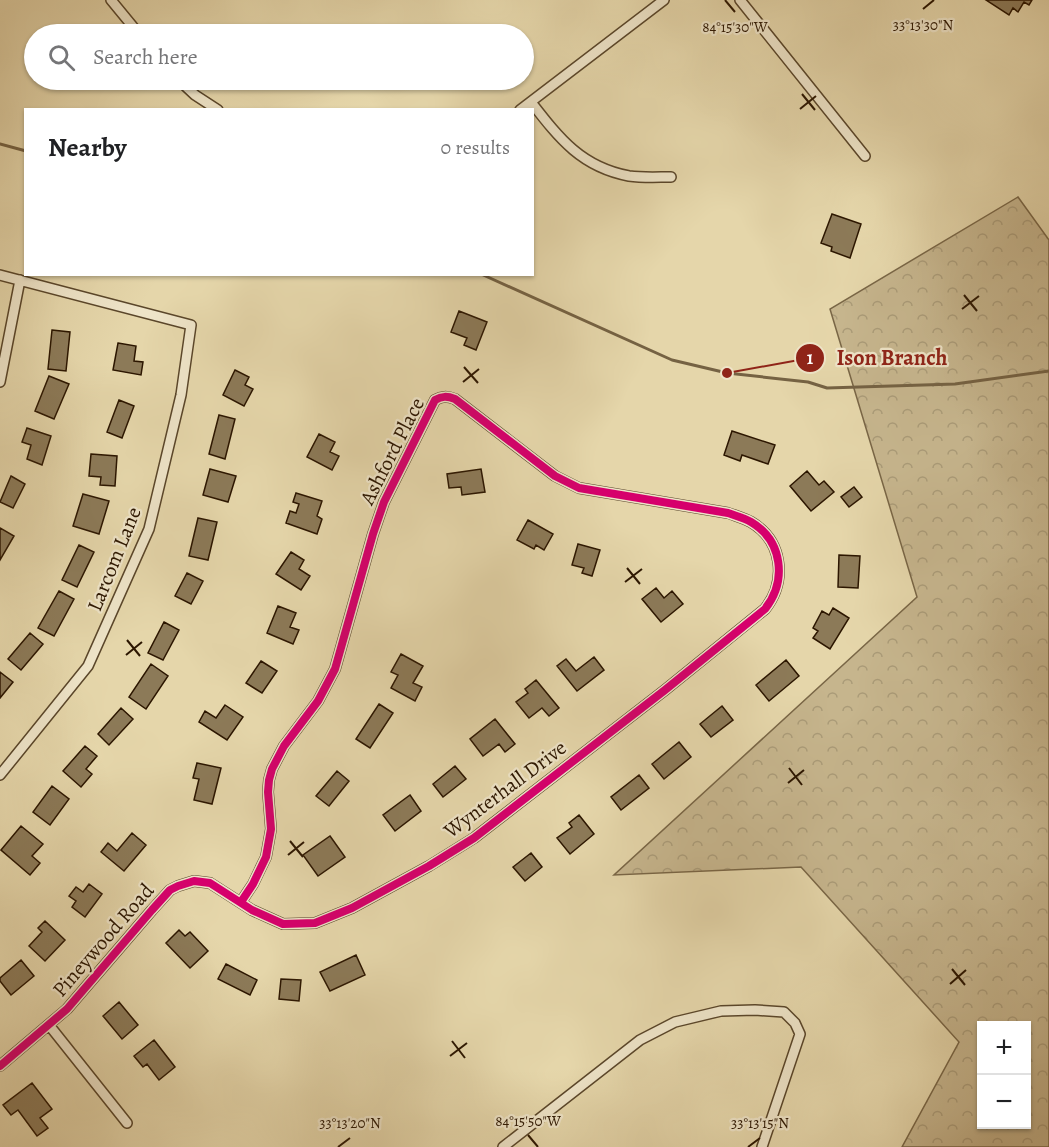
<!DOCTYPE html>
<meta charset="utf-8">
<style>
:root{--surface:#fff;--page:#f6f6f6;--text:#202124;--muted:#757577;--line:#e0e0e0}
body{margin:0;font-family:Alegreya,serif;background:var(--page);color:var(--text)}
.controls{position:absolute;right:18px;bottom:18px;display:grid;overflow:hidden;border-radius:0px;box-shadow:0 2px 4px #0004}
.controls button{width:54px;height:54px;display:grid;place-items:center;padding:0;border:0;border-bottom:2px solid var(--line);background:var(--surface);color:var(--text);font:30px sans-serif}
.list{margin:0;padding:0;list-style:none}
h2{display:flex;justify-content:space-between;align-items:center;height:78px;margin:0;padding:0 24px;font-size:26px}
h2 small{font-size:20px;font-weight:400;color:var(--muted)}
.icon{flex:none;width:33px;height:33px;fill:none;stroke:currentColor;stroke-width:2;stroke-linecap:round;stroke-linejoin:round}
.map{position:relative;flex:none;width:1049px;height:1147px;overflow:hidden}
.search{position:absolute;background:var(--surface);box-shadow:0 2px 4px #0004;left:24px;top:24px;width:510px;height:66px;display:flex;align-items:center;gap:15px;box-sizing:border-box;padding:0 21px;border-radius:33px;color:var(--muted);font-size:22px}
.panel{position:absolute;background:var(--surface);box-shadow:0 2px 4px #0004;left:24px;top:108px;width:510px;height:168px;border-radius:0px}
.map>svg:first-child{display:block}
</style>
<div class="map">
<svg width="1049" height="1147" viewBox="0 0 1049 1147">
<defs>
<pattern id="forest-crowns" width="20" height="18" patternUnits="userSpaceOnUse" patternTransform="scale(1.5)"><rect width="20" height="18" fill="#c6b58d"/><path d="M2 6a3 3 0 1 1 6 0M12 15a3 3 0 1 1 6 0" fill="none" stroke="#aa9b78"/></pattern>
</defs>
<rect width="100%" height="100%" fill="#e5d6aa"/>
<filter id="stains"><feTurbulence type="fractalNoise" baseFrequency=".00333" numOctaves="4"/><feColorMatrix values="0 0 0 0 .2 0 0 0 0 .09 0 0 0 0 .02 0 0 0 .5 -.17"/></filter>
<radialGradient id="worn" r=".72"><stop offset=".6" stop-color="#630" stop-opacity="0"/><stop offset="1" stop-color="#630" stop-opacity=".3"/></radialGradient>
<path fill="url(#forest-crowns)" stroke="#796646" stroke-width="1.5" fill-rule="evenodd" d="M 1018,197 L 1049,240 L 1049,1147 L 902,1147 L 959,1042 L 801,867 L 614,875 L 917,597 L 830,309 ZM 982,1026 L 1026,1026 L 1026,1124 L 982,1124 Z"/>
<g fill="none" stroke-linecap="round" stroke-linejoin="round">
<path stroke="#756243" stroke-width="3" d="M 0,144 L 26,151
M 481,274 L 672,360 L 727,373 L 808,382 L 827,388 L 955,384 L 1049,371"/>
</g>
<path fill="#8c7a58" stroke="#2c1600" stroke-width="1.5" d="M 986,0 L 1032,0 L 1029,5 L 1024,2 L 1018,12 L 1013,8 L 1009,15 Z
M 832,214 L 861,224 L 850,258 L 831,251 L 832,247 L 821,243 Z
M 459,311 L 487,322 L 476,350 L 464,345 L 467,338 L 451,332 Z
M 52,330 L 70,332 L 66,371 L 48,369 Z
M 118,343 L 136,346 L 134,361 L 143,362 L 141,375 L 113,370 Z
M 235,370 L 249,377 L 245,385 L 253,389 L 244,406 L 223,395 Z
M 49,376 L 69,384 L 54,419 L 35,411 Z
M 119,400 L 134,406 L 122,438 L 107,432 Z
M 219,415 L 235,419 L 225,459 L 209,454 Z
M 27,428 L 51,436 L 42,465 L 27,459 L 31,445 L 22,442 Z
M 732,431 L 775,445 L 768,464 L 742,455 L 740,461 L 724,455 Z
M 319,434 L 335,442 L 330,452 L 339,456 L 332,470 L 307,457 Z
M 91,454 L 117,456 L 115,486 L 100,485 L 101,477 L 89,476 Z
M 210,469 L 236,476 L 228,502 L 203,495 Z
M 481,469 L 485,492 L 462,495 L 461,487 L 449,488 L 447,474 Z
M 807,471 L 819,485 L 824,481 L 834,492 L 811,511 L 790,486 Z
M 11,476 L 25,484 L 13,508 L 0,502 Z
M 854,487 L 862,497 L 849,507 L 841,497 Z
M 296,493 L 322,501 L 317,516 L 322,519 L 317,534 L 286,523 L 290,511 L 296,513 L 299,504 L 293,502 Z
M 83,494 L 109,501 L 99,534 L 73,526 Z
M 198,518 L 217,522 L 208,560 L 189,556 Z
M 528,520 L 553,534 L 544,550 L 536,545 L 534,549 L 517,540 Z
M 0,528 L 14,536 L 0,560 Z
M 578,544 L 600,550 L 592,576 L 582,573 L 584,568 L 572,565 Z
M 79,545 L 94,552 L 77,587 L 62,580 Z
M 291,552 L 304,560 L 299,569 L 310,576 L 301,590 L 276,574 Z
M 839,555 L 860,556 L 858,588 L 838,587 Z
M 187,573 L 203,581 L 191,604 L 175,596 Z
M 656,588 L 664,598 L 672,591 L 683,604 L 661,622 L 642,599 Z
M 59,591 L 74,599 L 54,636 L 38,628 Z
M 278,606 L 296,613 L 290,627 L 299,630 L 293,644 L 267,633 Z
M 833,608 L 849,618 L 830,649 L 813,638 L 818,631 L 813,628 L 822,611 L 829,615 Z
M 164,622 L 179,630 L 163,660 L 148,653 Z
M 30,633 L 43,644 L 21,670 L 8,659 Z
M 401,654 L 423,666 L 413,683 L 422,687 L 415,701 L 391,688 L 398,675 L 391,672 Z
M 594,657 L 604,670 L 577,691 L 557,666 L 566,659 L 576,671 Z
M 786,660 L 799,676 L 769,701 L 756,685 Z
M 261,661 L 277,671 L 262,693 L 246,683 Z
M 151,664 L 168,676 L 146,709 L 129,697 Z
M 0,672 L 13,682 L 0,698 Z
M 536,680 L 559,708 L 549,716 L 542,708 L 529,718 L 516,702 L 528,693 L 525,689 Z
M 379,704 L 393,713 L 370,748 L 356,739 Z
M 225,705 L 243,717 L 227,740 L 199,722 L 205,711 L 216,718 Z
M 722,706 L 733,720 L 711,737 L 700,724 Z
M 121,708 L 133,719 L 109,745 L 98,734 Z
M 495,719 L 515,744 L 505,752 L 499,744 L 483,756 L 470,739 Z
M 679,742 L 691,757 L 664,779 L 652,764 Z
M 85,746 L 97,756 L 86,769 L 92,774 L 81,787 L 63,771 Z
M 197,763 L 221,768 L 212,804 L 194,800 L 199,779 L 193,778 Z
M 455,766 L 466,779 L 443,797 L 433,784 Z
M 337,771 L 349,781 L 329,806 L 316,796 Z
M 639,775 L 649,788 L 621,810 L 611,797 Z
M 52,786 L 69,799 L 50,825 L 33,812 Z
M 410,795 L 421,811 L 395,831 L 383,815 Z
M 579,815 L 594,834 L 570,854 L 557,838 L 572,827 L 569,823 Z
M 21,826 L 43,844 L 32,856 L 40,863 L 30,875 L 1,850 Z
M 132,833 L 146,845 L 124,871 L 101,852 L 108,843 L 117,851 Z
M 330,836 L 345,857 L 318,876 L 303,855 Z
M 531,853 L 542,867 L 525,881 L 513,867 Z
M 89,884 L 102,894 L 85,917 L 72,907 L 76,901 L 69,896 L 76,887 L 83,892 Z
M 45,921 L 65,940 L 45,961 L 29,946 L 42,932 L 38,928 Z
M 179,930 L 185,936 L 190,932 L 208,951 L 190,968 L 166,943 Z
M 356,955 L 365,975 L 330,991 L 320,972 Z
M 21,960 L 34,976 L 11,995 L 0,981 L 0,978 Z
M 226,964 L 257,980 L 250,995 L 218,979 Z
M 281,979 L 301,980 L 299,1001 L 279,999 Z
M 119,1002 L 138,1025 L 122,1039 L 103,1016 Z
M 154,1040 L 175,1067 L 159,1080 L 147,1064 L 143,1067 L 134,1056 Z
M 32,1083 L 52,1109 L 40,1118 L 48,1128 L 37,1136 L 18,1110 L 11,1115 L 3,1105 Z"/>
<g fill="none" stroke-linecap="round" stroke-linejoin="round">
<defs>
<path id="street" d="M 111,0 L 139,34
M 740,0 L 865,156
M 179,80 L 195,95 L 218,110
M 531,102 C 559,138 581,167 629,176 C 643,178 658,177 671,177
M 520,110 L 664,0
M 0,275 L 191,325 L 181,395 L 149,529 L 88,666 L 0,775
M 0,382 L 20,280
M 49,1025 L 127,1123
M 0,1066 L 67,1009 L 152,910 L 170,890 L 178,886 L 194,881 L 210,883 L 252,910 L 283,924 L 315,923 L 352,908 L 429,866 L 474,838 L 665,690 L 765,609 C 787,581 783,541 751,522 C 744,518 736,516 728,513 L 579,488 L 555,476 L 455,399 C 447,396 442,396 435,400 L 384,502 L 373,534 L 335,669 L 318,701 L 284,746 L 272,769 L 269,780 L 268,792 L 271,829 L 266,857 L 253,884 L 241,902
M 503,1147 L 640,1040 L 675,1022 L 721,1011 L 755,1010 L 784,1012 L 795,1023 L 800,1034 L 762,1147"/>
</defs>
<use href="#street" stroke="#5a462a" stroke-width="12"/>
<use href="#street" stroke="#eee4c8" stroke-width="9"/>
<defs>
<path id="cycleway" d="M 0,1066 L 67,1009 L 152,910 L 170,890 L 178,886 L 194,881 L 210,883 L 252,910 L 283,924 L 315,923 L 352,908 L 429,866 L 474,838 L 665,690 L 765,609 C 787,581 783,541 751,522 C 744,518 736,516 728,513 L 579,488 L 555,476 L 455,399 C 447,396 442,396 435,400 L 384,502 L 373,534 L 335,669 L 318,701 L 284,746 L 272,769 L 269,780 L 268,792 L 271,829 L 266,857 L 253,884 L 241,902"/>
</defs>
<use href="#cycleway" stroke="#eee4c8" stroke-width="11"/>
<use href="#cycleway" stroke="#d6006c" stroke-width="8"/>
</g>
<path fill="none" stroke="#2c1600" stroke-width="2" d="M 725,0 L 735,12M 923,9 L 934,0M 802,94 L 815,110M 800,109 L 816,96M 964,295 L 977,311M 962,309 L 979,296M 464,367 L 478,383M 463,382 L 479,369M 627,568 L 640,584M 625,582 L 642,569M 127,640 L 140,656M 126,655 L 142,642M 789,768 L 802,785M 788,783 L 804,770M 290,841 L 303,857M 288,855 L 304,842M 952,969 L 965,985M 950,984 L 966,970M 452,1041 L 465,1058M 450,1056 L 467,1043M 528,1135 L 538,1147M 338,1147 L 350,1138M 748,1147 L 760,1138"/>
<g text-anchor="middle" stroke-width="4.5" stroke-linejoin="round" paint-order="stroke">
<g font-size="21" fill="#2c1600" stroke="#eee4c8">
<text transform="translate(392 451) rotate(-63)" y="7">Ashford Place</text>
<text transform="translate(114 559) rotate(-68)" y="7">Larcom Lane</text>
<text transform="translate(505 789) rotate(-37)" y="7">Wynterhall Drive</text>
<text transform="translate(103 940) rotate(-49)" y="7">Pineywood Road</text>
</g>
</g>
<g font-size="15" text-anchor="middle" fill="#2c1600" stroke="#eee4c8" stroke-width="4.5" stroke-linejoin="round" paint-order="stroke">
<text x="923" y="30">33°13'30"N</text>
<text x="735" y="32">84°15'30"W</text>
<text x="528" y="1126">84°15'50"W</text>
<text x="350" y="1128">33°13'20"N</text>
<text x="760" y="1128">33°13'15"N</text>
</g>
<path fill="none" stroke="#8f2418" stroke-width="2" d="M727 373L810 358"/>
<g fill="#8f2418" stroke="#eee4c8" stroke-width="2">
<circle cx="727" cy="373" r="6"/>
<circle cx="810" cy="358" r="15"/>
</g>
<g font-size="18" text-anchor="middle" font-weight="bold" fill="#fff">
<text x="810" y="364">1</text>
</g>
<g font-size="22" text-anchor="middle" font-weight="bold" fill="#8f2418" stroke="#eee4c8" stroke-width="4.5" stroke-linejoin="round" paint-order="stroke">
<text x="892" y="365">Ison Branch</text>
</g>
<rect width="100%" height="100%" filter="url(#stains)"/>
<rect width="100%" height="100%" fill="url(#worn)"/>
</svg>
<div class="controls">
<button>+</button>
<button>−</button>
</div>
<div class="search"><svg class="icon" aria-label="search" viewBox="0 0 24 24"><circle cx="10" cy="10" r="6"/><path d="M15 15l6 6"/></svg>Search here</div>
<section class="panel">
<h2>Nearby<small>0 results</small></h2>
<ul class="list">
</ul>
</section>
</div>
